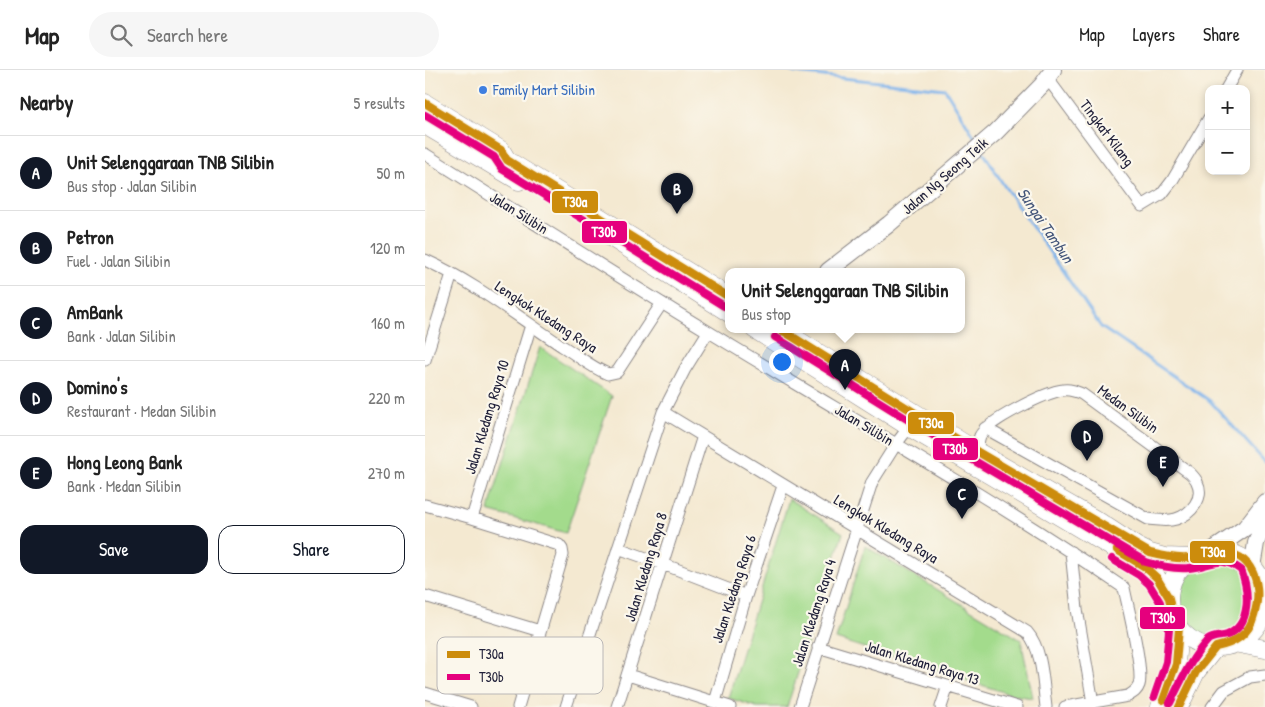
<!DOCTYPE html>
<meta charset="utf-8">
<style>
:root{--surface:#fff;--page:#f6f6f6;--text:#222;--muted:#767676;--line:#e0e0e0;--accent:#111827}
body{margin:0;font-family:"Patrick Hand",sans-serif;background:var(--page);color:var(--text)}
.controls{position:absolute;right:15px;top:15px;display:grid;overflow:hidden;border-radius:10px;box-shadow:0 2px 8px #0003}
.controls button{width:45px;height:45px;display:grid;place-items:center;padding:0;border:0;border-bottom:1px solid var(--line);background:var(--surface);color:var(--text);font:25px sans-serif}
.you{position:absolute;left:356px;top:291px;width:18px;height:18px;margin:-12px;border:4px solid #fff;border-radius:50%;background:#1a73e8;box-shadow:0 0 0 8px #1a73e833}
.badge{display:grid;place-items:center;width:32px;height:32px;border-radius:50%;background:var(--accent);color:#fff;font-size:16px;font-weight:700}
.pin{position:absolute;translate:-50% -41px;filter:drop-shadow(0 1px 2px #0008)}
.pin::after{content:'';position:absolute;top:26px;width:18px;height:15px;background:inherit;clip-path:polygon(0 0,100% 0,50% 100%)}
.popup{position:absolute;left:300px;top:198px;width:240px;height:65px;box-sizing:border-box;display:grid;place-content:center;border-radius:10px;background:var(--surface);filter:drop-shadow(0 1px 4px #0005);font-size:16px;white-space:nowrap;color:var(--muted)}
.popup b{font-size:19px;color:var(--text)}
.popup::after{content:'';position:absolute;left:50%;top:100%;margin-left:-10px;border:10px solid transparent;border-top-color:var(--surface)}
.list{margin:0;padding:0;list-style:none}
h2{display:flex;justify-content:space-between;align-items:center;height:65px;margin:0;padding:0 20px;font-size:21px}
h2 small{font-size:16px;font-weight:400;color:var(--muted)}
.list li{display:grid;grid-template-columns:32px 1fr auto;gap:15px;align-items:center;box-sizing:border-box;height:75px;padding:0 20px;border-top:1px solid var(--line)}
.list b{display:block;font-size:19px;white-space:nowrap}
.list p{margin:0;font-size:16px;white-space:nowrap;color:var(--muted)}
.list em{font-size:16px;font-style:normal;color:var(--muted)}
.actions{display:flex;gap:10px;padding:15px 20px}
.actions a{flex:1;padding:11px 0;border:1px solid var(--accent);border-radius:15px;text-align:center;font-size:18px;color:var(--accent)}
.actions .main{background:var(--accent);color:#fff}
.icon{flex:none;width:28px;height:28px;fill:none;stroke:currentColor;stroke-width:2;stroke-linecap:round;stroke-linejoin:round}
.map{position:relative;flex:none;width:840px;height:637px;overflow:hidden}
header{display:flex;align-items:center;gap:30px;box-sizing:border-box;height:70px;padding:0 25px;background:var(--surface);border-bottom:1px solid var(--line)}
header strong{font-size:24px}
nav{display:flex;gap:28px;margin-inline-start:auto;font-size:18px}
.search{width:350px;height:45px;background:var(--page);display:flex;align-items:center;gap:12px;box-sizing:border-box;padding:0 18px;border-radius:28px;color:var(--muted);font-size:19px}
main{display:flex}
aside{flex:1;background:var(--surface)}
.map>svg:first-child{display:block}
</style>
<header>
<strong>Map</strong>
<div class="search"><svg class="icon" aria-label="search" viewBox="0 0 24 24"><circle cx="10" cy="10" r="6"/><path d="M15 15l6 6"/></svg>Search here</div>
<nav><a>Map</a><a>Layers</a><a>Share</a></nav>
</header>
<main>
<aside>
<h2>Nearby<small>5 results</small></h2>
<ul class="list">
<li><span class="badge">A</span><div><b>Unit Selenggaraan TNB Silibin</b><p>Bus stop · Jalan Silibin</p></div><em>50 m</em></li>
<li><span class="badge">B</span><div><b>Petron</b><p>Fuel · Jalan Silibin</p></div><em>120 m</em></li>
<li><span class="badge">C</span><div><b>AmBank</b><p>Bank · Jalan Silibin</p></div><em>160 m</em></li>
<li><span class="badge">D</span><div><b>Domino's</b><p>Restaurant · Medan Silibin</p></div><em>220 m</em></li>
<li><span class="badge">E</span><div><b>Hong Leong Bank</b><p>Bank · Medan Silibin</p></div><em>270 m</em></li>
</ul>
<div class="actions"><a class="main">Save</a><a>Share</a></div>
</aside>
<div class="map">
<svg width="840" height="637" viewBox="0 0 840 637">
<rect width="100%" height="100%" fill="#fbf7ec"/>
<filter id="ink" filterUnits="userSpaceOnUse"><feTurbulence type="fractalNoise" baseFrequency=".02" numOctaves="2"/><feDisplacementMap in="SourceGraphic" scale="10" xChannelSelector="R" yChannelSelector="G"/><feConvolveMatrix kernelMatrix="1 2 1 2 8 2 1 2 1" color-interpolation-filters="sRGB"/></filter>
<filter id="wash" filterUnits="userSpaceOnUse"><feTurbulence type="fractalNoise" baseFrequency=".0096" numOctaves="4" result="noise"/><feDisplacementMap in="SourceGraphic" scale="20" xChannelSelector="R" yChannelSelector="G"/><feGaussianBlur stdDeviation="1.12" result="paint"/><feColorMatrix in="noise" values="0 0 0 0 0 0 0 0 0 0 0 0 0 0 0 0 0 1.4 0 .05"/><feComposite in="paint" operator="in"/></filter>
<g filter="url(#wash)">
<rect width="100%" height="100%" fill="#f4e9d1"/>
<path fill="#a3db8c" stroke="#627e64" d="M 115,277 L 187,326 L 141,463 L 63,441 Z
M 364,429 L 418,463 L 362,637 L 332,637 L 303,628 Z
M 440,476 L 596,570 L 608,628 L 588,625 L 411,569 Z
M754 533a41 41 0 1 1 82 0a41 41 0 1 1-82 0Z"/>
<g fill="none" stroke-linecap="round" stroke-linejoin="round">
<path stroke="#7cb2eb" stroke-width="3" d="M 362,0 L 371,3 L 520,19 L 552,71
M 557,80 L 578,114 L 676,257 L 785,331 L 840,392"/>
</g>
</g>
<g filter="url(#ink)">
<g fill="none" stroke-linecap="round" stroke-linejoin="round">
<defs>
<path id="minor" d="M 623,9 L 717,136 L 737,124 L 747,111 L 784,48
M 801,19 L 812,0
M 0,84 C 94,143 188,204 284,262 C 423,347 565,426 699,518 C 703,537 719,601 714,615 C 712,621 708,623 703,626 L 640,637
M 0,190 C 49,212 93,247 137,276 C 152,285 167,298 183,304 L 192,302 L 237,233
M 0,290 L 27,204
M 238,342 L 602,562 C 618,580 618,614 621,637
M 553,382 C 553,377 553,370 555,366 C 562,351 621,322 638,320 C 645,319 650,321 657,324 L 765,403 C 767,405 771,409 772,412 C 780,428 766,444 751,449 C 742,452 733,450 723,449 L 560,358
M 0,435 L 47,448 L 134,475 L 137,479 L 138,485 L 93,637
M 47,448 L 106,255
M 193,478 L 238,494 L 321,526
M 646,482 L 652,539 L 668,633
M 0,526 L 115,561
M 393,577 L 592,637
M 203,605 L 305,637
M 0,623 L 46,637
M 290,632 L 321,526 L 358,416
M 141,637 L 238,342 L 260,299 L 283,262
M 192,637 L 278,366
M 375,637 L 447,412 L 471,374 L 484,357
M 516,637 L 523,616
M 787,637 L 799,621 L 825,607 L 840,605"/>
<path id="secondary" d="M 403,201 L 464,154 L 571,62 L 617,15 L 628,0
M 785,482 L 820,458 L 840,432
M 827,497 L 831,473 L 840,450"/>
<path id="primary" d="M 0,33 L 76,80 L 82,90 L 304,227
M 0,55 L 94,111
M 176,161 L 304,243
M 329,259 L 484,357 L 720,497 L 732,508 L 744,528
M 355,259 L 553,382 L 673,451 L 711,476 L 725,483 L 739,487 L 768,488
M744 529a48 48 0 1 1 96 0a48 48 0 1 1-96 0Z
M 809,573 L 840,579
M 735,637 L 751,594 L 754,558
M 754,637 L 771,602 L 791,577"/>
</defs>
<use href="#minor" stroke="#8b8686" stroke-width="13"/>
<use href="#secondary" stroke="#8b8686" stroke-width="18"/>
<use href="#primary" stroke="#8b8686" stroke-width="19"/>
<use href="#minor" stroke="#fff" stroke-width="11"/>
<use href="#secondary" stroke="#fff" stroke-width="16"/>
<use href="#primary" stroke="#fff" stroke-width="18"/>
<defs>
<path id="bus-1" d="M 0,33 L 76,80 L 82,90 L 304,227
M 355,259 L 553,382 L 725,483 C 737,486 750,489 763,488 C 773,488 782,482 792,482 C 829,481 838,516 829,545 C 824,565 810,573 791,577 L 771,602 L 754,637
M 692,480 L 720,497 L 732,508 L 744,528 L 747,544 L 754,558 L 751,594 L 738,630"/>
<path id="bus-2" d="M 0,45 L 69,87 L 77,99 L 299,236
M 350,267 L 548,390 L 721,492 C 734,496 749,499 764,498 C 785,497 794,483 816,500 C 824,520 827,555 802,565 C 795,567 788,566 783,570 C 766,588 756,611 745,633
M 687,489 L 714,505 L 724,514 L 735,532 L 737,547 L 744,560 L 741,592 L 729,627"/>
</defs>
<use href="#bus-1" stroke="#fbf7ec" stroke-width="11"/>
<use href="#bus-2" stroke="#fbf7ec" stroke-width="11"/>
<use href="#bus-1" stroke="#cc8c0c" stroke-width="8"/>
<use href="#bus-2" stroke="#e5007d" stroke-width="8"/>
</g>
</g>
<circle fill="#3f7fe0" stroke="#fbf7ec" stroke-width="2" cx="58" cy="20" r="5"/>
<g text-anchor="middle" stroke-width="4.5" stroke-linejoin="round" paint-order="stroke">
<g font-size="15" fill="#366cbe" stroke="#fbf7ec" text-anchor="start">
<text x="68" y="25">Family Mart Silibin</text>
</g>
<g font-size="15" fill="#22223b" stroke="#fbf7ec">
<text transform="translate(682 63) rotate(53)" y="5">Tingkat Kilang</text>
<text transform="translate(520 106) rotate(-41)" y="5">Jalan Ng Seong Teik</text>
<text transform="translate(94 143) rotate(32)" y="5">Jalan Silibin</text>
<text transform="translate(121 247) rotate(33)" y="5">Lengkok Kledang Raya</text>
<text transform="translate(703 339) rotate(36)" y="5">Medan Silibin</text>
<text transform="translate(62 347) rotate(-73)" y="5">Jalan Kledang Raya 10</text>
<text transform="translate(439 355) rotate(31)" y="5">Jalan Silibin</text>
<text transform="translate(461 459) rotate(31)" y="5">Lengkok Kledang Raya</text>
<text transform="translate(221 497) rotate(-73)" y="5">Jalan Kledang Raya 8</text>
<text transform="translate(309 519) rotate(-72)" y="5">Jalan Kledang Raya 6</text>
<text transform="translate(389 543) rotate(-72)" y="5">Jalan Kledang Raya 4</text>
<text transform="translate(497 593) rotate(17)" y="5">Jalan Kledang Raya 13</text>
</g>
<g font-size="16" font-style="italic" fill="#425479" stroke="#fbf7ec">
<text transform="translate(621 155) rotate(56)" y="6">Sungai Tambun</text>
</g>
</g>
<rect x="12" y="567" width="166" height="57" rx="8" fill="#fbf7ec" stroke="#bab7b7" stroke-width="1"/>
<rect x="22" y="581" width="23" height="7" fill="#cc8c0c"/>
<rect x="22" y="604" width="23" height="6" fill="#e5007d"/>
<g font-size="14" fill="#22223b">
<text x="54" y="589">T30a</text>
<text x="54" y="612">T30b</text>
</g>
<g stroke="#fbf7ec" stroke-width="2">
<rect x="126" y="120" width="48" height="24" rx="5" fill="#cc8c0c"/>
<rect x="156" y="150" width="47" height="24" rx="5" fill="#e5007d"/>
<rect x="482" y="341" width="48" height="24" rx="5" fill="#cc8c0c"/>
<rect x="507" y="367" width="47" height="24" rx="5" fill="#e5007d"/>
<rect x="764" y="470" width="47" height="24" rx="5" fill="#cc8c0c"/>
<rect x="714" y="536" width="47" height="24" rx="5" fill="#e5007d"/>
</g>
<g font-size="14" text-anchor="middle" font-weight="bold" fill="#fff">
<text x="150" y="137">T30a</text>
<text x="179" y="167">T30b</text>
<text x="506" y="358">T30a</text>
<text x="530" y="384">T30b</text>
<text x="788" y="487">T30a</text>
<text x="738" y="553">T30b</text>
</g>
</svg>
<div class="controls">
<button>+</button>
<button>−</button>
</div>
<div class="you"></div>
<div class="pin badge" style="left:420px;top:320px">A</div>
<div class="popup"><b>Unit Selenggaraan TNB Silibin</b>Bus stop</div>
<div class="pin badge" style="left:252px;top:144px">B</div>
<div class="pin badge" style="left:537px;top:449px">C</div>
<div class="pin badge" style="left:662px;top:391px">D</div>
<div class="pin badge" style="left:738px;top:417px">E</div>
</div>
</main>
